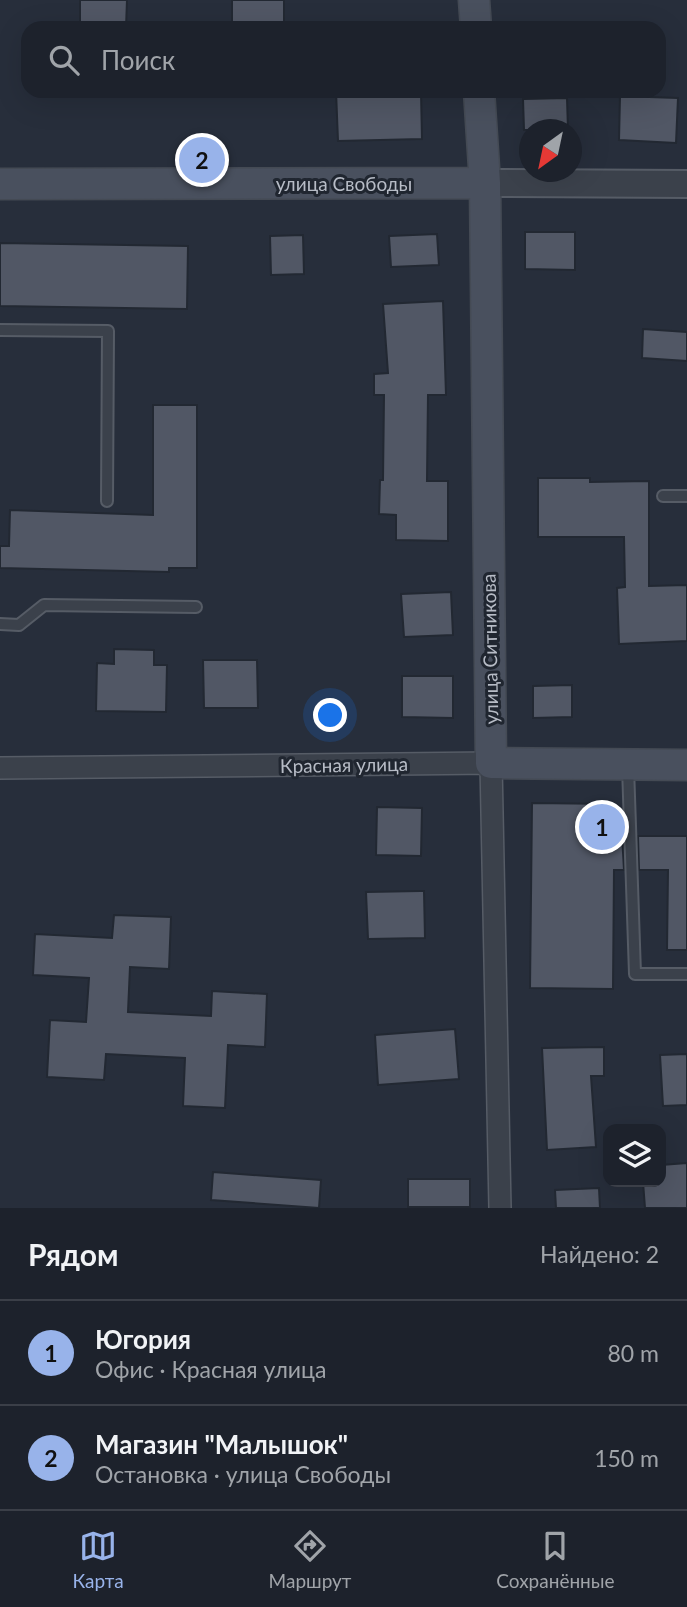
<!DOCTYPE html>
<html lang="ru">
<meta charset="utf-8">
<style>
:root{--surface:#1d222c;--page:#2a2f38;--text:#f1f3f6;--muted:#a0a4a9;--line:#3b3f48;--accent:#98b3ea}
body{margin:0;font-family:Lato,sans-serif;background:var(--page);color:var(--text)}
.controls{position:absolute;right:21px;bottom:21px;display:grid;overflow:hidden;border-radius:14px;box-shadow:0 7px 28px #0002}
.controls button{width:63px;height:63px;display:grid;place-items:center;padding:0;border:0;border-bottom:2px solid var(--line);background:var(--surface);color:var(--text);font:35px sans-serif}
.compass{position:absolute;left:519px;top:119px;width:63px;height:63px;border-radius:50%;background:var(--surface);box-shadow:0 7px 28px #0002;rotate:213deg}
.you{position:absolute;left:331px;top:716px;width:24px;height:24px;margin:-18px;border:5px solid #fff;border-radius:50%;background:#1a73e8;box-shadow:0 0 0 10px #1a73e833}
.badge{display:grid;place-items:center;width:46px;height:46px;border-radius:50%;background:var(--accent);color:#111;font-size:23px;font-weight:700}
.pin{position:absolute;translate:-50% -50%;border:4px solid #fff;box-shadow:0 2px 7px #0006}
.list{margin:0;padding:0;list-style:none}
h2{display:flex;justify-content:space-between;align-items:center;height:91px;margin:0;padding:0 28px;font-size:30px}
h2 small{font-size:23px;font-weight:400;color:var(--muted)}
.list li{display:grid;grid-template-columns:46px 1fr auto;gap:21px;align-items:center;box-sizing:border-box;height:105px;padding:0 28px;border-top:2px solid var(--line)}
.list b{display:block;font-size:26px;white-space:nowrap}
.list p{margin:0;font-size:23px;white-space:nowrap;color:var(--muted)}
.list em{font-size:23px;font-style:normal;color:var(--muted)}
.icon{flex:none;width:38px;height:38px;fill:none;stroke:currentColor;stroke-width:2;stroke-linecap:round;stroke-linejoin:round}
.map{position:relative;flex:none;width:687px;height:1208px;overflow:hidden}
.search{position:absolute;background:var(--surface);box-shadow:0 7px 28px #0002;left:21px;right:21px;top:21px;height:77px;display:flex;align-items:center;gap:18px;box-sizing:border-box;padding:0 24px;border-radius:21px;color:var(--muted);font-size:26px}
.sheet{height:301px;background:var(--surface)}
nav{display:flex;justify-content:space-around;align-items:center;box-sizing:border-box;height:98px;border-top:2px solid var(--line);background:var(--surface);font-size:19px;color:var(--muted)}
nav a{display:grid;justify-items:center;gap:4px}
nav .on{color:var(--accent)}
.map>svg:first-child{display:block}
</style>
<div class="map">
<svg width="687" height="1208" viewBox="0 0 687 1208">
<rect width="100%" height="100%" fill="#272e3b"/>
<path fill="#515765" stroke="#222832" stroke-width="2" d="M 80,0 L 127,0 L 126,28 L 80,28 Z
M 232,0 L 284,0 L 284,28 L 232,28 Z
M 336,91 L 421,91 L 422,139 L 338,141 Z
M 620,96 L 678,98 L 676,143 L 619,140 Z
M 567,98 L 568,130 L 524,130 L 523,99 Z
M 525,232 L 575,232 L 575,270 L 525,269 Z
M 437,234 L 439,265 L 391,267 L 389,236 Z
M 303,235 L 304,274 L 271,275 L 270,236 Z
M 0,243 L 188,246 L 187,309 L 0,306 Z
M 443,301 L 446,395 L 428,395 L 427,481 L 448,481 L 448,541 L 396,540 L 396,515 L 379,514 L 380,480 L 383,480 L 384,395 L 374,395 L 374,374 L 388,373 L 383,304 Z
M 643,329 L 687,332 L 687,361 L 642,358 Z
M 153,405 L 197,405 L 197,568 L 169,568 L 169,572 L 0,568 L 0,546 L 9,546 L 10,510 L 153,515 Z
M 538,478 L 590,478 L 590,482 L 649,481 L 649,586 L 687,585 L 687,641 L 619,644 L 617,588 L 625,587 L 624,537 L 538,537 Z
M 451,592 L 453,635 L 404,637 L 401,594 Z
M 114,649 L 154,650 L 154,665 L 167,665 L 166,712 L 96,711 L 97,663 L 114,664 Z
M 203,660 L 257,660 L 258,708 L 204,708 Z
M 402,676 L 453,676 L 453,718 L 402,717 Z
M 572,685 L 572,717 L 533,718 L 533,686 Z
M 532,803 L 615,804 L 615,835 L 622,835 L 624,870 L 614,870 L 613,989 L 530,988 Z
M 377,807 L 422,808 L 421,856 L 376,855 Z
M 638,836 L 687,836 L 687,950 L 667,950 L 668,870 L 639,870 Z
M 420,891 L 424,891 L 425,938 L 368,939 L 366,892 Z
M 114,915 L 171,917 L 169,969 L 130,967 L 128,1012 L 211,1016 L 212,991 L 267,994 L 265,1047 L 228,1045 L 225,1108 L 183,1106 L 185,1058 L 106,1054 L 104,1080 L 47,1077 L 50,1020 L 86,1022 L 89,978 L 33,975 L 35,934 L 112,938 Z
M 455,1029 L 459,1079 L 378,1085 L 375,1035 Z
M 604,1047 L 604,1076 L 591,1076 L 596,1147 L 547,1150 L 542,1048 Z
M 687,1054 L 687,1105 L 663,1106 L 660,1055 Z
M 687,1163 L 687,1208 L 645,1208 L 643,1182 L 661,1182 L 661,1165 Z
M 213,1172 L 321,1180 L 319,1208 L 211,1200 Z
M 408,1179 L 470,1179 L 470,1207 L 408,1207 Z
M 599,1188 L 600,1208 L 556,1208 L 555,1190 Z"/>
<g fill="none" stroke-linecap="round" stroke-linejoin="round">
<defs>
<path id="service" d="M 0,330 L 108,331 L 107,501
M 663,496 L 687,496
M 0,624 L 19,625 L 44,605 L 196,607
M 628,767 L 635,974 L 687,974"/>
<path id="minor" d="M 0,768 L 491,763 L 500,1208"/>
<path id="tertiary" d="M 485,183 L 687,184"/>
<path id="secondary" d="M 474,0 L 476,28
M 479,91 L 485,183 L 491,763 L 687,765
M 0,184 L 485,183"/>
</defs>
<use href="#service" stroke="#565c66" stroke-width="14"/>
<use href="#minor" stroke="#565c66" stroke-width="24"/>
<use href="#tertiary" stroke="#565c66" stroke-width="30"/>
<use href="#secondary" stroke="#444a54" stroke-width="33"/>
<use href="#service" stroke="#3b414b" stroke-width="10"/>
<use href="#minor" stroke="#3b414b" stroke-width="21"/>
<use href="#tertiary" stroke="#3b414b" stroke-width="26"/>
<use href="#secondary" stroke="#49505e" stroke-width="30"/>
</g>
<g text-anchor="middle" stroke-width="6" stroke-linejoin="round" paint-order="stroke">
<g font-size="19" fill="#b7bcc6" stroke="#202630">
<text x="344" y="191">улица Свободы</text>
<text transform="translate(490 649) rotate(-91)" y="7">улица Ситникова</text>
<text transform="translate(344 765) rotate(-1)" y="7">Красная улица</text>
</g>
</g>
</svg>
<div class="controls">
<button><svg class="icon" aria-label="layers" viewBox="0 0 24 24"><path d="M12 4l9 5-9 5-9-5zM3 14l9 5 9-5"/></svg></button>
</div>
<svg class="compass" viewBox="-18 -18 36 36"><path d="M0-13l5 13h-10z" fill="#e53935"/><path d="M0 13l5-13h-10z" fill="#a0a4a9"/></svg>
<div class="you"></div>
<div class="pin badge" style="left:602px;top:827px">1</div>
<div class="pin badge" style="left:202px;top:160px">2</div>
<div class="search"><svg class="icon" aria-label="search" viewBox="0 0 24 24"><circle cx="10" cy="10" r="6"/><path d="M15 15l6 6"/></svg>Поиск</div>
</div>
<section class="sheet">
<h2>Рядом<small>Найдено: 2</small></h2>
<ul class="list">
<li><span class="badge">1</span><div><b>Югория</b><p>Офис · Красная улица</p></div><em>80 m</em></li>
<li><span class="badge">2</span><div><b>Магазин &quot;Малышок&quot;</b><p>Остановка · улица Свободы</p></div><em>150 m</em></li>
</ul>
</section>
<nav>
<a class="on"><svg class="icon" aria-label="map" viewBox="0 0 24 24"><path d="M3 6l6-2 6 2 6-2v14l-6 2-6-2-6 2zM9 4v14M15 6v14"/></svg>Карта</a>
<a><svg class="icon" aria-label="directions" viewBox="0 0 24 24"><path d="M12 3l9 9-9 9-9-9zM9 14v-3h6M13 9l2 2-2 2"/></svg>Маршрут</a>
<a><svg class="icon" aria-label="saved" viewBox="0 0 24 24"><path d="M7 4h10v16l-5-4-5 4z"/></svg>Сохранённые</a>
</nav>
